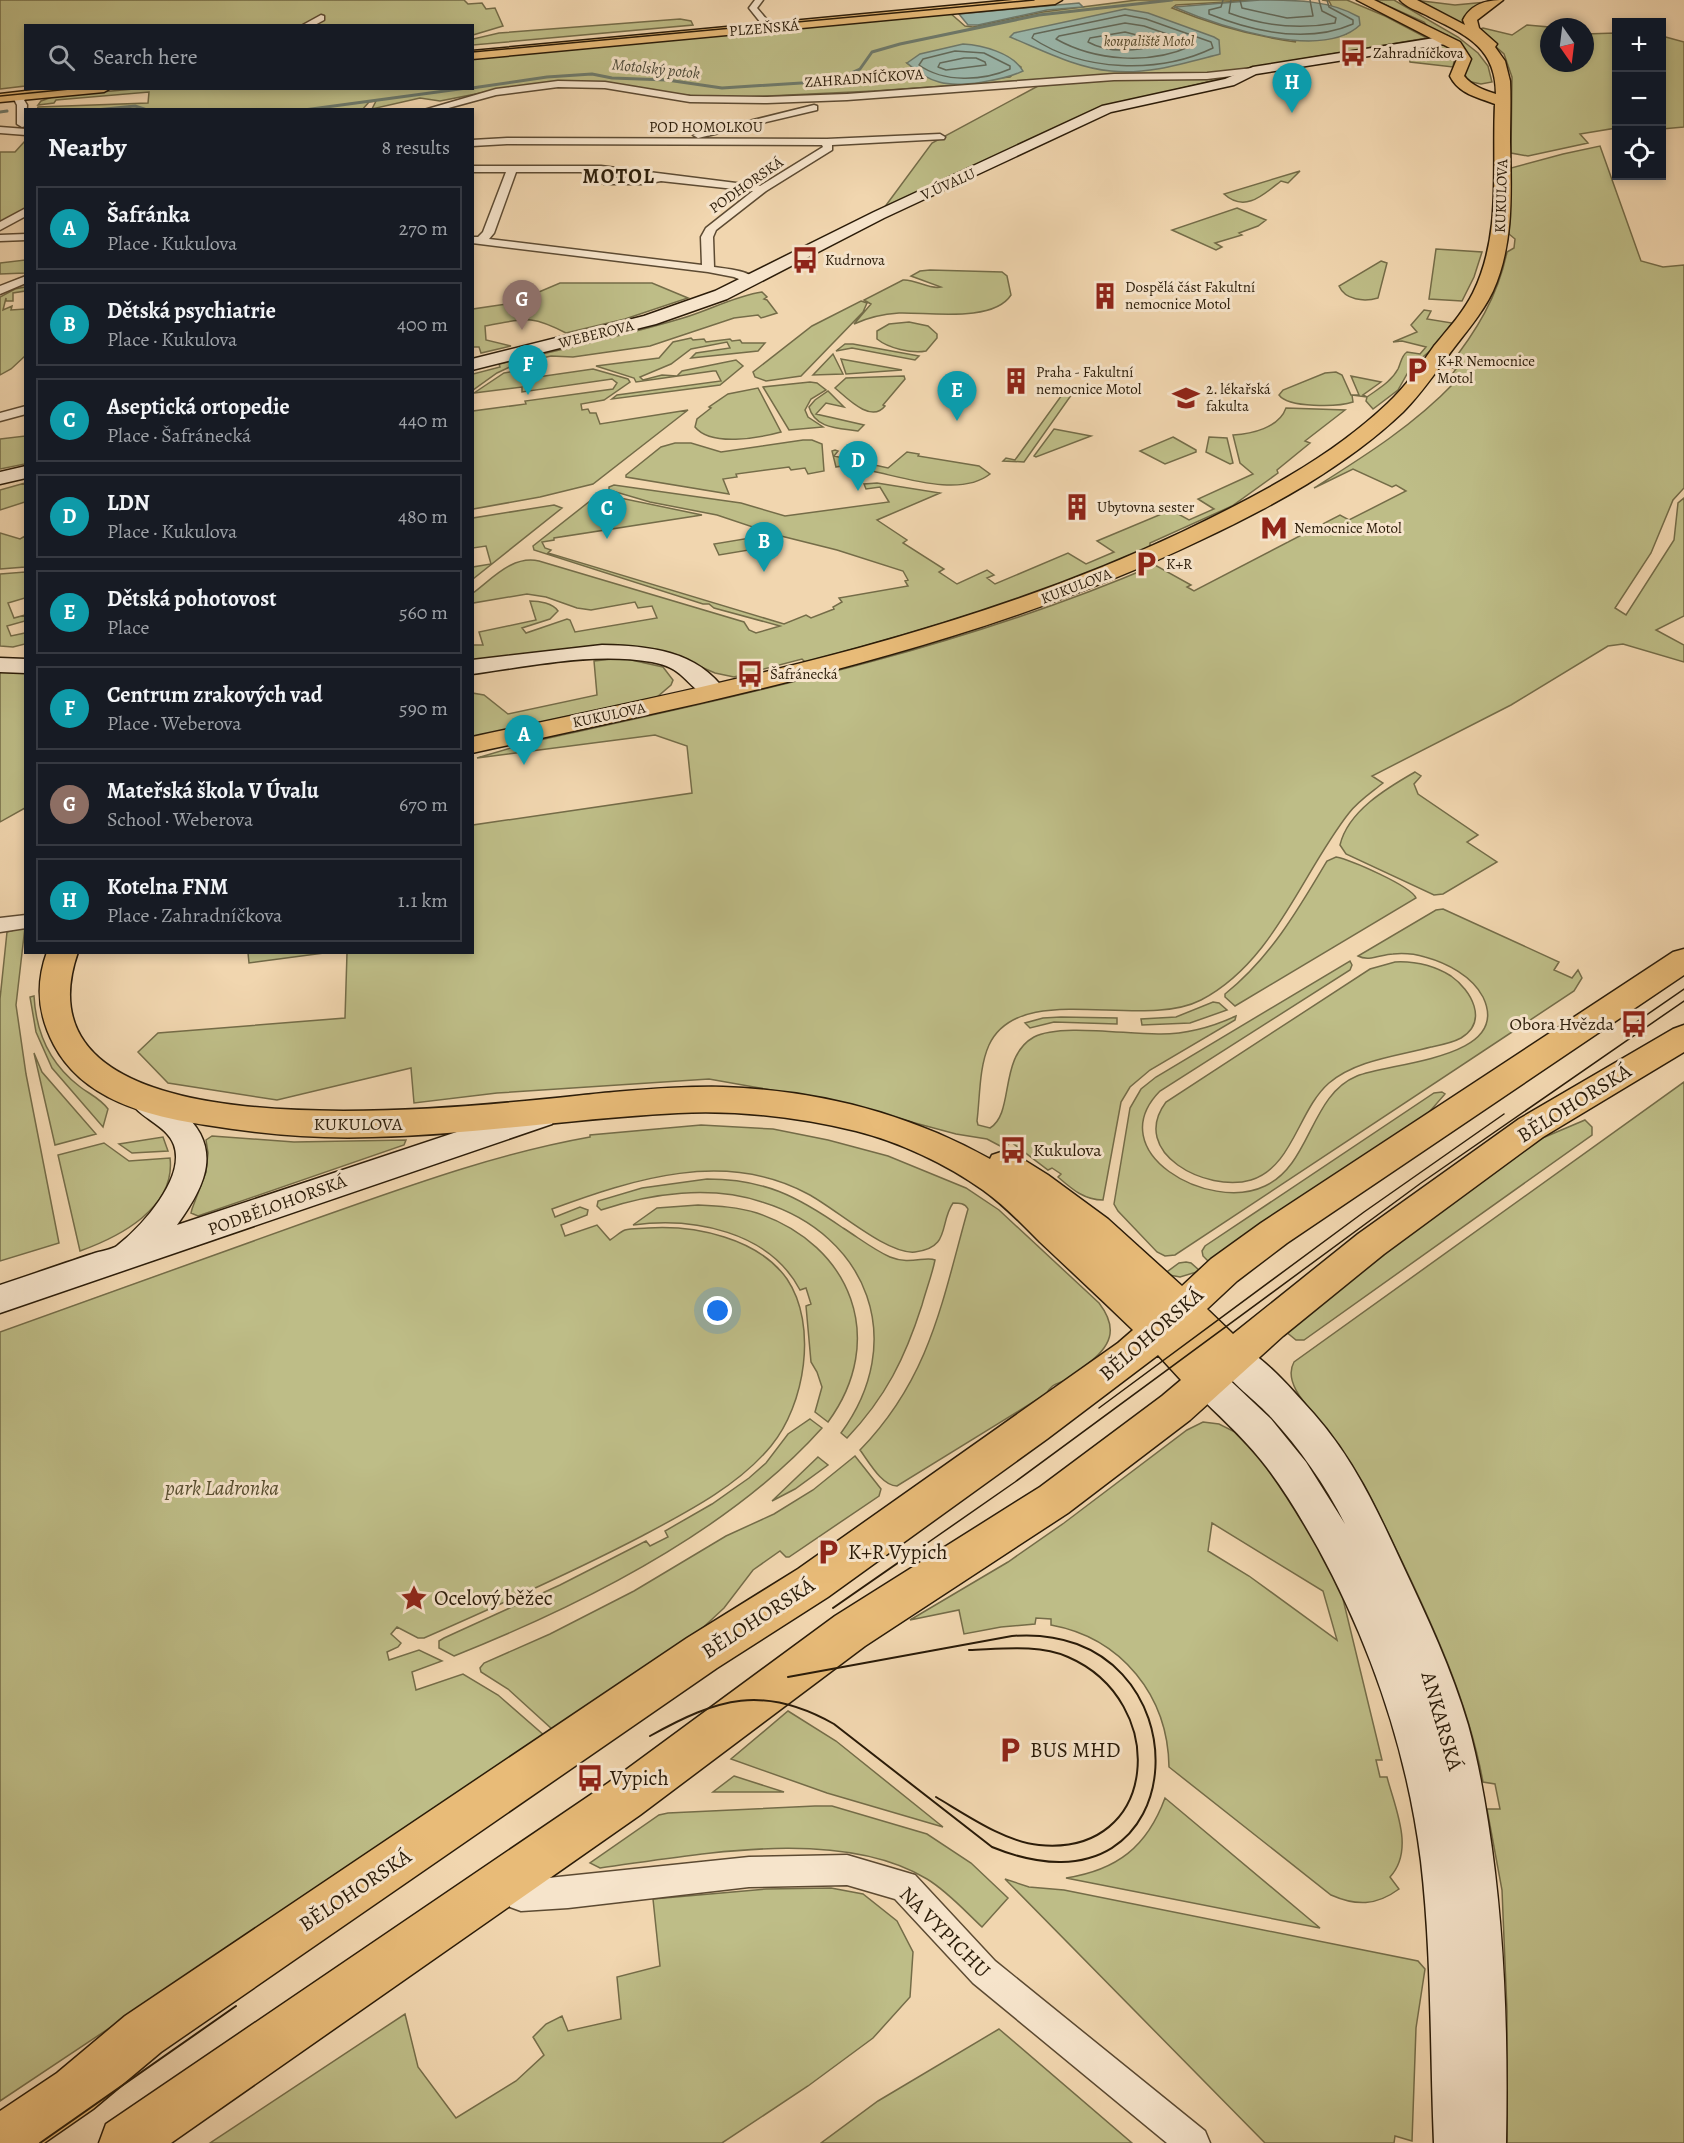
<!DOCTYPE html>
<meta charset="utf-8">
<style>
:root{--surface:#171b24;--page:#20242c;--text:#f1f3f6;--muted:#9ea1a6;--line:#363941;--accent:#db2777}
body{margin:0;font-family:Alegreya,serif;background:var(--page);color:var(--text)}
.controls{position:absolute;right:18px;top:18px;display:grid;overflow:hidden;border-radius:0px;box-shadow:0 3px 9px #0003}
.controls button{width:54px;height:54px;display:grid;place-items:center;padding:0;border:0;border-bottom:2px solid var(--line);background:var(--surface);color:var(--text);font:30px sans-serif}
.compass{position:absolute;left:1540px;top:18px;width:54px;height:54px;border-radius:50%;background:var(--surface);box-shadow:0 3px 9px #0003;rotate:166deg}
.you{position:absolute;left:718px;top:1311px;width:21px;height:21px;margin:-15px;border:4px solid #fff;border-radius:50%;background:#1a73e8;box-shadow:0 0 0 9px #1a73e833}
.badge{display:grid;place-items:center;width:39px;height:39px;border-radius:50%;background:var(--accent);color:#fff;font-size:20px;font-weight:700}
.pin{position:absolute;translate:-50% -50px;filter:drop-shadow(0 2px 3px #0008)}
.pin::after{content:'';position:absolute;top:32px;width:21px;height:18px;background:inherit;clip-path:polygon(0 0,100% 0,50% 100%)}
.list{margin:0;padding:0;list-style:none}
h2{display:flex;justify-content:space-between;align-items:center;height:78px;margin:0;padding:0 24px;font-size:26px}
h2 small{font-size:20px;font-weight:400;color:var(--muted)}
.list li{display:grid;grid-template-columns:39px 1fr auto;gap:18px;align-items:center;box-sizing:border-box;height:84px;margin:0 12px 12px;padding:0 12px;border:2px solid var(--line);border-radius:0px}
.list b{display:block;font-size:22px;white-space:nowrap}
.list p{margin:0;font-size:20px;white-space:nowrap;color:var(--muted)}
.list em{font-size:20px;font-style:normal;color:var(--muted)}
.icon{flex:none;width:33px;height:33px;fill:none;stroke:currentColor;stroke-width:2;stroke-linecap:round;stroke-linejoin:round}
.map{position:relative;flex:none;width:1684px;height:2143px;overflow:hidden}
.search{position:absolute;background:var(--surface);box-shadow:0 3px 9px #0003;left:24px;top:24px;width:450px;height:66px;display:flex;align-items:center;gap:15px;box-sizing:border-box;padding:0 21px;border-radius:0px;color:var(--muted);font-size:22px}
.panel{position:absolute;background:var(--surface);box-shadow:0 3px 9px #0003;left:24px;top:108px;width:450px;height:846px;border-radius:0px}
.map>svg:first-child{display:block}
</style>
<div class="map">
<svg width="1684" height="2143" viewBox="0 0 1684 2143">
<rect width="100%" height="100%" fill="#f1d6af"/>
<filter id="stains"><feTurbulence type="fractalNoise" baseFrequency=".00333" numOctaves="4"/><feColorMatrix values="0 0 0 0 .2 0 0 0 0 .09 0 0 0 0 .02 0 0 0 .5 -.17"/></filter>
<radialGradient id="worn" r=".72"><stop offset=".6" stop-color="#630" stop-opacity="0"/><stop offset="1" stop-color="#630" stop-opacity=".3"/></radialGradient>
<path fill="#bebd87" stroke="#746c48" stroke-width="1.5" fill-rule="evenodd" d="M 0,0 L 464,0 L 468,4 L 482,3 L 486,9 L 495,8 L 503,26 L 473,35 L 472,26 L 26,26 L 25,86 L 0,89 Z
M 1137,0 L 1259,0 L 1176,5 L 1172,8 C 1213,25 1252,36 1296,42 L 1292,40 L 1326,39 L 1346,34 L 1329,1 L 1322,0 L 1347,0 L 1385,16 L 1427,38 L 1218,73 L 1100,75 L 874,91 L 744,97 L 679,95 L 629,86 L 592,82 L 512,87 L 440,101 L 420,98 L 372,109 L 376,101 L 369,102 L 362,110 L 37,110 L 38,107 L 148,103 L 149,92 L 56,100 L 54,103 L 38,105 L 41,101 L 55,96 L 134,89 L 472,88 L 473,58 L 950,13 L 965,26 L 973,27 L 1043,12 ZM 1003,55 L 1021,67 L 1010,77 L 945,83 L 920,73 L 907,63 Z
M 1375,0 L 1394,0 L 1458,37 L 1478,53 L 1488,66 L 1492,82 L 1481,84 L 1467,81 L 1465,74 L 1470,57 L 1462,46 L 1430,29 L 1424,22 Z
M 1414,0 L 1455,5 L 1487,2 L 1464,20 L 1466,28 Z
M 680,19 L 691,21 L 693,25 L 473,45 L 473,39 L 499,33 Z
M 1527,25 L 1549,27 L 1549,63 L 1585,63 L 1585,34 L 1616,33 L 1616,128 L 1580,134 L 1588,143 L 1528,156 L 1511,153 L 1512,77 L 1504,54 L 1477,30 L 1483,28 L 1512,35 Z
M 1662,36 L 1684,42 L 1684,127 L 1662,129 Z
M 1441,44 L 1450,48 L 1455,56 L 1453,67 L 1410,62 L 1409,57 L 1421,47 Z
M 1229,77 L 1136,99 L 884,208 L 932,143 L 1038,86 L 1130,78 Z
M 25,141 L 25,209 L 0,222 L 0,152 L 15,152 Z
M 1600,146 L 1641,261 L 1663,267 L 1684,265 L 1684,488 L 1673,500 L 1651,553 L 1615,608 L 1626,615 L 1674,540 L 1678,503 L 1684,498 L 1684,616 L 1656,630 L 1684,645 L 1684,662 L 1623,644 L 1608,646 L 1511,705 L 1372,776 L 1383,783 C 1372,792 1358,801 1349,813 C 1301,874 1274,962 1201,1000 C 1141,1031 1020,979 989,1045 C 979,1067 980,1097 977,1121 L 978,1125 L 990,1128 C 1015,1113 998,1057 1034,1037 C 1060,1023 1130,1035 1161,1034 C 1188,1034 1212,1027 1236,1016 L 1235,1020 L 1150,1070 L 1130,1087 L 1121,1102 L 1103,1200 C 1084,1200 1072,1189 1058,1177 L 1061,1174 L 1052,1168 L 1048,1170 L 1011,1142 L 1004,1148 L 987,1139 L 956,1134 L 833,1101 L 709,1079 L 497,1093 L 414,1103 L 411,1068 L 277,1100 L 168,1083 L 138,1052 L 158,1033 L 345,1018 L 347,953 L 472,952 L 473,825 L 692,793 L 687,746 L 655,735 L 477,758 L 531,742 C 742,695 955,651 1155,565 L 1191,585 L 1187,587 L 1194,591 L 1340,515 L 1349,520 L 1406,491 L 1396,485 L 1392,487 L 1353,469 L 1314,488 C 1363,457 1413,426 1454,383 L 1450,377 L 1456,369 L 1448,367 C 1476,332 1498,296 1507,252 L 1514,248 L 1515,239 L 1509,234 L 1511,168 L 1563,154 Z
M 1300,171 L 1288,183 L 1281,181 C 1263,195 1245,213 1224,194 Z
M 1237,208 L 1266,220 L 1258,226 L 1239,233 L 1242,235 L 1215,243 L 1222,247 L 1216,250 L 1172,230 Z
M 1436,249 L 1482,252 L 1474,277 L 1462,301 L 1429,299 Z
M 25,260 L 25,273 L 0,274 L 0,263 Z
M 1381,261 L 1387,263 L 1378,298 C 1364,302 1345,300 1339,286 Z
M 930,270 L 1002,272 L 1007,276 L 1011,295 C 993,323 928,312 899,313 C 883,314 869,317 854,324 L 871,304 L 864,300 L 903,280 C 916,279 929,290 941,287 L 911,276 L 920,271 Z
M 560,283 L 652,283 L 688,298 L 625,319 L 566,333 C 529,314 525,319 485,326 L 486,340 L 511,346 L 481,353 L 479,347 L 473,347 L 473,309 L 513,303 Z
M 25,287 L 25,291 L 13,293 L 13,301 L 6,301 L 6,298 L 3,310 L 12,306 L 11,310 L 25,309 L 25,356 L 11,369 L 0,375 L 0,297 L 15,289 Z
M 762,292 L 767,297 L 764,299 L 767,300 L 777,313 L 761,318 L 758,315 L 734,318 L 650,346 L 573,357 L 551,356 L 516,364 L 497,373 L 473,390 L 473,374 L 500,367 L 499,364 C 560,350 623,336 683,318 C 710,310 735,296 762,292 Z
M 861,301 L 867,303 L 863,312 L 801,376 L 766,381 L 755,377 L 753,372 L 812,326 Z
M 1424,310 L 1431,311 L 1427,319 L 1452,323 L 1443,340 L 1411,367 L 1398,390 L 1373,409 L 1366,401 L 1367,397 L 1352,395 L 1353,402 C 1338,407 1288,408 1279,395 L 1283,390 L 1325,373 L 1336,372 L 1342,375 L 1351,395 L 1359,395 L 1351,376 L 1381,382 L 1363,395 L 1367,397 C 1378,389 1391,382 1398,369 C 1401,363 1401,356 1407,352 L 1420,354 L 1426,347 L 1402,341 L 1393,342 L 1417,332 L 1411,325 Z
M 909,322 L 928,326 L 937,334 L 937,338 L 926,351 C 912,354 888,348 877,339 L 877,331 L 889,324 Z
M 691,338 L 693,340 L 704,339 L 706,342 L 730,339 L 732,341 L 740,340 L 742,343 L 765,343 L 758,351 L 691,358 L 696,353 L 730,348 L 727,342 L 691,349 L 671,364 L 640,377 L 643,380 L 662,375 L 677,376 L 682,371 L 736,360 L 743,366 L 720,385 L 612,399 L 617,395 L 721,381 L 716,371 L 713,371 L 636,382 L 634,378 L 596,366 L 659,358 L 673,342 Z
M 845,344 L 853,344 L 919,356 L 915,360 L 852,348 L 836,351 Z
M 833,354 L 843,374 L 813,375 Z
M 841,359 L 902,370 L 846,374 Z
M 593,369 L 628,379 L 630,382 L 604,400 L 581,404 L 582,410 L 588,409 L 590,413 L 596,413 L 600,424 L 688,410 L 593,484 L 540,497 L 473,509 L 473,411 L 526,404 L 525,401 L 613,389 L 617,383 L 612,379 L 522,392 L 522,387 L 474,393 L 504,373 L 515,371 L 524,379 Z
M 904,376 L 905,379 L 883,405 L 885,406 C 871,424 846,397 835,388 L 846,378 Z
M 810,382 L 817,383 L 826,390 L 811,399 L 805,410 L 808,417 L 823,427 L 789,430 L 763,387 Z
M 758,388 L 781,432 C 759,438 711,447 695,427 L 697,419 L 711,408 L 709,407 L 728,394 Z
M 828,391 L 844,407 L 826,403 L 816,414 L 864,425 L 858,431 C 839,428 815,429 809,407 L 815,400 Z
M 1064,392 L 1072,394 L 1024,462 L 1003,461 L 1006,458 L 1015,460 Z
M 1286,408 L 1345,410 L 1305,441 L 1310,443 L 1277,470 L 1278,473 L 1232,506 L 1150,543 L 1150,547 C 1039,596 923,631 805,662 L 802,659 L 734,677 L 715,673 L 671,654 L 601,647 L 473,660 L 473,645 L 483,645 L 479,632 L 536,620 L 530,601 C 539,601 553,603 558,611 L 550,619 L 522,628 L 526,633 L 567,619 L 570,620 L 575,632 L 657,618 L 652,606 L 638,608 L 635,602 L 591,610 L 577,608 L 546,597 L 527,594 L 473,603 L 473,593 C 493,578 513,555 539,561 L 744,622 L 749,630 L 756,633 L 780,626 L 714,608 L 709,604 L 703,604 L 534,550 L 533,546 L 590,501 L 596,502 L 606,495 L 702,515 L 554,538 L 554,540 L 542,542 L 545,548 L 551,550 L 548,553 L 784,624 L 806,615 L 811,618 L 834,609 L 833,607 L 842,602 L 839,598 L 908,586 L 905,581 L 908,580 L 903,571 L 837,550 L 777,535 L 717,515 L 650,502 L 609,490 L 609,487 L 614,485 L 741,503 L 785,516 L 889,502 L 880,487 L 866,489 L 864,484 L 877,483 L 940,493 L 877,520 L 907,540 L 903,543 L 944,569 L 939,572 L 957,584 L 987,570 L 994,575 L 987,578 L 995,584 L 1068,553 L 1086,564 L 1114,552 L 1097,541 L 1171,510 L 1189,520 L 1214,509 L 1198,499 L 1253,474 L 1240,463 L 1233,435 C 1251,434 1279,428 1286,408 Z
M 1054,429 L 1091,436 L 1036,457 L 1034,456 Z
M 25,436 L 25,464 L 0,469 L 0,439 Z
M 1173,437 L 1196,450 L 1196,452 L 1165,464 L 1140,451 Z
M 1209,437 L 1227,438 L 1233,463 L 1230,464 L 1206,452 Z
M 803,440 L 812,440 L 822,444 L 824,471 L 808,474 L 805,468 L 791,470 L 789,467 L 736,474 L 737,477 L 723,479 L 729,494 L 626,477 L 626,475 L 661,447 L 675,443 L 691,443 L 721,452 Z
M 835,450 L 838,451 L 834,456 L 888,468 L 907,452 L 919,454 L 918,456 L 979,466 L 990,474 C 961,497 905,478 872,471 C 860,469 848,464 836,467 L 832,451 Z
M 25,483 L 25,502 L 0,510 L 0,490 Z
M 554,505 L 562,508 L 473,579 L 473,567 L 491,564 L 486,546 L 473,548 L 473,518 Z
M 0,533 L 20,539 L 25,536 L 25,567 L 0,569 Z
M 756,537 L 761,548 L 719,555 L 714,544 Z
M 25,572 L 25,598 L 8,603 L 14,618 L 25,615 L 25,621 L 7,626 L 11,636 L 25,633 L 25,644 L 13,647 L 0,646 L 0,574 Z
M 622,658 L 663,667 L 673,680 L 671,685 L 657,697 L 473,737 L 472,693 L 484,695 L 508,714 L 597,695 L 594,661 Z
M 0,672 L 25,673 L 25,808 L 0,822 Z
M 1415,772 L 1421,776 L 1414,784 L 1418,794 L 1478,835 L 1467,842 L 1497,862 L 1443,894 L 1434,895 L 1346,854 L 1340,845 C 1348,811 1387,788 1415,772 Z
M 1336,857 C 1351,860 1411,886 1416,898 L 1235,1006 L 1225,997 L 1225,994 C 1270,958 1298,910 1327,861 Z
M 1443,909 L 1559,962 L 1554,970 L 1572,978 L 1578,970 L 1582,978 L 1574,991 L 1175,1255 L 1165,1256 L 1157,1252 L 1118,1211 L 1114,1204 L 1130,1108 L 1141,1089 L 1156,1077 L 1350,961 L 1352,965 L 1350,970 L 1160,1091 C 1100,1152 1209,1213 1265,1186 C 1311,1165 1310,1095 1357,1076 C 1392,1062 1513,1059 1483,997 C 1472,976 1447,963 1425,957 C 1415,954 1404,953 1393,954 C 1382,954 1369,962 1358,956 L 1436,910 Z
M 25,927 L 16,1005 L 26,1074 L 59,1243 L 0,1261 L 0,999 L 7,932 Z
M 248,953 L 248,952 L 324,953 L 249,963 Z
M 1395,962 C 1415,961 1433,965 1451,976 C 1471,990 1489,1021 1461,1038 C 1452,1043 1441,1045 1431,1047 C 1397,1056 1356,1060 1329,1083 C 1298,1110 1293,1167 1251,1180 C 1207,1193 1128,1153 1166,1102 L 1370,969 Z
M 34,996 C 36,1032 49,1063 79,1086 C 89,1094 100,1098 108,1109 L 103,1127 L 52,1068 L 36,1032 L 30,997 Z
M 1213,1002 L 1219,1003 L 1227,1010 L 1190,1023 L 1142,1025 L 1141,1019 L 1176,1017 Z
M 1061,1017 L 1117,1018 L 1117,1024 L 1054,1022 L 1030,1028 L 1025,1023 L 1043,1018 Z
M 34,1053 L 42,1072 L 96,1134 L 55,1145 Z
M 1684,1082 L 1684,2143 L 1507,2143 L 1507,2011 L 1502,1890 L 1487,1809 L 1500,1809 L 1495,1784 L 1483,1782 C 1468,1701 1432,1623 1396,1549 C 1375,1505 1354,1462 1322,1424 C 1310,1409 1282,1383 1294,1362 Z
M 1442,1092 L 1445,1094 L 1424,1118 L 1211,1264 L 1203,1256 L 1202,1251 L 1205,1246 L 1434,1093 Z
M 1585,1120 L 1592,1127 L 1592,1135 L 1304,1340 L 1296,1340 L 1285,1331 L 1381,1253 L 1526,1145 Z
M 701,1125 L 773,1129 L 828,1140 L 888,1156 L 966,1188 L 999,1210 L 1099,1303 C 1119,1329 1111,1347 1086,1365 C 1080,1370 1074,1376 1068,1379 C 1057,1385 1053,1382 1046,1394 L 897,1486 C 882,1486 869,1462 860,1450 C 930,1378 942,1302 968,1209 C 965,1203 959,1203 953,1203 C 939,1223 951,1248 915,1252 C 887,1255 835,1208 808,1194 C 726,1149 633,1179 552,1209 L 555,1217 L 580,1207 L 588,1210 L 587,1215 L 561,1225 L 565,1236 L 597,1225 L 610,1240 C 615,1237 620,1232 625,1230 C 632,1228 641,1229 648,1228 C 695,1225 758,1238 787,1279 C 818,1325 805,1405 771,1446 C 738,1486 687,1512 642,1536 C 571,1573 497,1606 424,1638 L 418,1638 L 397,1627 L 391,1634 L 401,1643 L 398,1647 L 387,1652 L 389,1660 L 419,1650 L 442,1661 L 412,1672 L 416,1690 L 463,1674 L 498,1695 L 546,1737 L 0,2101 L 0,1332 C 104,1294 208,1257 312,1220 C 403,1188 494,1154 590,1137 L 590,1135 Z
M 212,1136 L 294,1142 L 406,1140 L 404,1145 L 198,1216 L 191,1213 L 192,1209 L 206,1172 L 208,1153 L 206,1140 Z
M 163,1137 L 168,1151 L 132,1153 L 119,1144 Z
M 104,1143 L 129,1161 L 170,1158 C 176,1208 119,1237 80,1251 L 58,1155 Z
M 707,1179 C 764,1179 797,1196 843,1228 C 859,1238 874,1250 890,1257 C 909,1265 926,1256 935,1260 C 932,1275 926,1290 922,1305 C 905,1358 886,1397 847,1438 L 841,1433 C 908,1342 869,1235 762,1202 C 711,1185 652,1193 601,1210 L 597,1206 L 598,1201 L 642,1188 Z
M 698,1205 C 718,1206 738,1207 757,1213 C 852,1245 888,1340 828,1422 L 815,1412 L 822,1387 L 817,1372 L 811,1362 L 806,1306 L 811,1304 L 806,1288 L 800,1290 C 769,1231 693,1217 633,1225 L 657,1208 Z
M 1186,1262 L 1191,1263 L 1200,1271 L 1180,1277 L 1164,1274 L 1179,1263 Z
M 810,1419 L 822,1428 C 729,1532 582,1605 454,1656 L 439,1648 L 439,1641 L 444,1638 L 560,1585 L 646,1541 L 650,1546 L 668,1537 L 665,1531 L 712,1504 L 749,1478 L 766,1463 L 788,1434 Z
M 1203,1422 L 1219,1424 L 1237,1433 L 1274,1471 L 1335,1576 L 1342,1595 L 1382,1760 L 1376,1760 L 1380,1777 L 1387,1777 C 1395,1808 1415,1850 1390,1877 L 1399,1889 C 1376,1906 1356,1906 1331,1895 L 1169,1767 C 1168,1696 1122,1638 1051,1625 L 1051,1619 L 1036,1618 L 1035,1624 L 1001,1627 L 964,1634 L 959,1610 L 910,1620 L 1008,1562 L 1064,1523 L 1187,1430 ZM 1212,1523 L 1323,1591 L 1337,1640 L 1249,1576 L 1208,1551 Z
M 855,1456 L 881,1489 L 879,1496 L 789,1557 L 786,1557 L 780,1551 L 753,1570 L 724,1608 L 679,1650 L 552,1729 L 508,1689 L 481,1672 L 480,1668 L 484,1663 L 550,1634 L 634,1591 L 726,1536 L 774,1514 L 813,1490 Z
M 818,1457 L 828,1465 L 795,1489 L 772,1501 Z
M 788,1711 L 836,1741 L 943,1827 L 827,1793 L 731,1759 Z
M 734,1776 L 784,1792 L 713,1792 Z
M 1165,1798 L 1320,1928 L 1066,1878 C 1117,1870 1147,1847 1165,1798 Z
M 815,1806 L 832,1806 L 927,1834 L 971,1863 L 1008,1898 L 982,1927 C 965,1911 947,1891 927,1879 C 839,1826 697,1855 600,1868 L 590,1863 L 659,1815 L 668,1813 Z
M 1005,1879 L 1029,1887 L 1064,1890 L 1418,1961 L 1425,1969 L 1416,2028 L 1412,2141 L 1395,2136 L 1394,2143 L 1265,2143 Z
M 831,1888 L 863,1894 L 897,1921 L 913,1952 L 910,1997 L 873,2038 L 808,2086 L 722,2143 L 210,2143 L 405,2014 L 418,2067 L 456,2118 L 516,2081 L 544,2055 L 533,2037 L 546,2024 L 562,2016 L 568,2031 L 621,2019 L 617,1977 L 660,1966 L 653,1899 L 766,1889 Z
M 999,2029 L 1132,2143 L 821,2143 L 878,2101 Z"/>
<path fill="#9bb9ae" stroke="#6e7a6c" stroke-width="1.5" d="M 1260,0 C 1295,0 1330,0 1359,17 L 1360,25 C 1321,62 1216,25 1174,7 Z
M 1079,3 L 1083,7 L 1047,10 L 978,25 L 968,25 L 959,14 Z
M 1125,9 L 1148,13 L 1214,37 L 1219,40 L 1220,54 C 1185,63 1147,75 1111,71 C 1076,68 1042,50 1010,37 L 1014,33 Z
M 963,44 C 982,45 1013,53 1023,71 C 1004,80 960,88 939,82 C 927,79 916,71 907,63 L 920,54 Z"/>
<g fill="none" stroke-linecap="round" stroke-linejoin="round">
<path stroke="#626a5b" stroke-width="1.5" d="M 1223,0 L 1221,7 L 1209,10 L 1209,14 C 1254,32 1307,44 1353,24 L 1353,20 L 1329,7 L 1327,0
M 1231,0 L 1229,13 C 1264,26 1299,30 1335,23 L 1336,18 L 1322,11 L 1319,0
M 1240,0 L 1242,8 L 1287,18 L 1313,16 L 1310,0
M 1125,15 L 1146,19 L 1211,42 L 1213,48 C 1159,74 1083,72 1032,38 L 1034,34 Z
M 1125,23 L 1144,26 L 1190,42 L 1191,46 C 1150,65 1095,61 1056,39 L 1059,36 Z
M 1125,32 L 1156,40 L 1158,44 C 1137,52 1108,53 1088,42 L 1090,38 Z
M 955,51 L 984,53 L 1010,66 L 1010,69 C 983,81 944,83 919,65 L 923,59 Z
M 964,58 L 976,58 L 985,62 L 986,65 L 946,70 L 938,67 L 940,63 Z"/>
<path stroke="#6e7a6c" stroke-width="3" d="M 472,88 L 547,77 L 592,74 L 612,78 L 667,80 L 722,88 L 833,81 L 860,69 L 872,52 L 900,44 L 1039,15 L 1172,0
M 96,110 L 135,106 L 147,110
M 304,110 L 467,88
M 0,112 L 7,111"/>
<defs>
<path id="street" d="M 755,0 L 763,0 L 757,8 L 768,21 L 767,23 L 761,23 L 749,8 Z
M 321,15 L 324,16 L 324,20 L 313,26 L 301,26 Z
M 1253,68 L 1258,71 L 1256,73 L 1207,79 L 1114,80 L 847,100 L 767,103 L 690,102 L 605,88 L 558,87 L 496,95 L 441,110 L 424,110 L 496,89 L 558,81 L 605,82 L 690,96 L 767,97 L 847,94 L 1114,74 L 1207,73 Z
M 25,91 L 33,93 L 24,100 L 27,105 L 26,126 L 22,127 L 17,124 L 17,105 L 14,99 Z
M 814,105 L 817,106 L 817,110 L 698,138 L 693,135 Z
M 0,127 L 26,129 L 26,135 L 0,133 Z
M 940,134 L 945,137 L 944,139 L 832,145 L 832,150 L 766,191 L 716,230 L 713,237 L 714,267 C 729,269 747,270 759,281 L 753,285 L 734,277 L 708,272 L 472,243 L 472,237 L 478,237 L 483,232 L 506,172 L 472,172 L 472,166 L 601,166 L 760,186 L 823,147 L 822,145 L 507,144 L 472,146 L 472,140 L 507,138 L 827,139 ZM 516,172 L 597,172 L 599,181 L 604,184 L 645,184 L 661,181 L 753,191 L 706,228 L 701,237 L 702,265 L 489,239 L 494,233 ZM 607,173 L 645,178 L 608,178 Z
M 26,208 L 26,216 L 0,230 L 0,222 Z
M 26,234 L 26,240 L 0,241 L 0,235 Z
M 26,276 L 26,283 L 0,294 L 0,286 Z
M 26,406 L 26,414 L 0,421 L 0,413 Z
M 26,915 L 26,928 L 0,932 L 0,918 Z
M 847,1855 L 915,1875 L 995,1961 L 1205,2131 L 1210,2143 L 1167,2143 L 973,1983 L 895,1899 L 847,1885 L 749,1887 L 568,1908 L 521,1911 L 510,1907 L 495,1876 L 499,1865 L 510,1861 L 521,1865 L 529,1880 L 749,1857 Z"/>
<path id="secondary" d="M 1447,36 L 1453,40 L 1451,43 L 1256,74 L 1234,85 L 1111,112 L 884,218 L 727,299 L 656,324 L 472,370 L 472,359 L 644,316 L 715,291 L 874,212 L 1102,106 L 1225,79 L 1253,67 Z
M 26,466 L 26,478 L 0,484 L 0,472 Z
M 602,645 C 649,646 697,650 726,692 L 722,697 C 716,699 710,700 705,696 C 683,681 683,668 652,662 C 593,652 531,666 472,674 L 472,660 Z
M 0,658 L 26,659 L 26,673 L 0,672 Z
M 144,1088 C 158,1093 169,1101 180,1110 C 224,1147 206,1185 177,1225 L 541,1104 L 552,1108 L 556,1116 L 552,1124 L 0,1313 L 0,1285 C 31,1275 61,1264 92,1254 C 99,1251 113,1250 118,1245 C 142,1226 186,1178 174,1145 C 167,1125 139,1118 129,1100 L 133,1092 Z
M 1233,1343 C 1262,1353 1293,1391 1314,1414 C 1354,1459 1378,1512 1403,1566 C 1427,1617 1452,1670 1468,1725 C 1477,1757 1483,1790 1488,1822 C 1505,1929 1508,2036 1506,2143 L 1434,2143 C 1430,2049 1432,1955 1421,1861 C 1407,1751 1371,1645 1318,1548 C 1301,1518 1283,1487 1261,1460 C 1241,1435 1217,1414 1195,1392 L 1189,1381 L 1195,1370 L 1207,1366 L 1219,1370 L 1271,1419 L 1306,1462 L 1345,1524 C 1325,1484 1299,1448 1269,1415 C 1252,1397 1226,1380 1216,1358 L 1221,1347 Z"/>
<path id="primary" d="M 1013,0 L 1062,0 L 1055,4 L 472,59 L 472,51 Z
M 1357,0 L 1374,0 L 1460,42 L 1471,59 L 1464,76 C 1472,86 1484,90 1496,94 C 1496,45 1463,34 1424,14 C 1416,10 1406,7 1400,0 L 1417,0 L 1465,25 L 1463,20 C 1471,4 1486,0 1503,0 L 1477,20 L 1479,28 L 1497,44 L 1495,47 L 1505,61 L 1510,81 C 1511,101 1510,122 1510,142 C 1511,193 1514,244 1493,291 C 1482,314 1465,333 1450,353 C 1435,373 1421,394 1403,412 C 1345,467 1273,506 1201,540 C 971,650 720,699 472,753 L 472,737 C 714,685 957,638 1182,532 C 1255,497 1329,459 1388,403 C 1406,386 1420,366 1434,346 C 1448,329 1463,313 1473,293 C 1502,234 1492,168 1495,104 C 1477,97 1459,94 1450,76 L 1457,59 L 1450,48 Z
M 52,88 L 111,88 L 104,92 L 0,102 L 0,94 Z
M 1684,949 L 1684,975 L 1287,1243 L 1237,1281 L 1207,1309 L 1233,1334 L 1358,1234 L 1519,1119 L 1673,1029 L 1684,1025 L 1684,1052 L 1543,1137 L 1384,1254 L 1283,1336 L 1190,1420 L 1068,1513 L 865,1646 L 640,1815 L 171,2143 L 99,2143 L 106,2124 L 608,1783 L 835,1616 L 1040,1487 L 1162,1396 L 1181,1380 L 1158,1355 L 1047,1439 L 828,1597 L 717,1668 L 161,2052 L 93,2109 L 44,2143 L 0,2143 L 0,2111 L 57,2073 L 125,2016 L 687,1638 L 798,1569 L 1118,1343 L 1133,1330 C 1102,1300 1071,1271 1040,1242 C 1022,1224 1004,1205 983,1190 C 946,1164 900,1142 856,1131 C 798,1117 738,1110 678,1113 C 576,1118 474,1135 372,1137 C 316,1139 261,1134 206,1125 C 148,1116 83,1100 54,1045 C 38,1015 35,985 47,952 L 78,952 C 0,1175 511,1101 614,1092 C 650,1089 687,1086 723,1087 C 816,1090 908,1113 990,1159 L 992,1155 L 1004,1151 L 1016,1155 L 1048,1175 L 1108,1219 L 1182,1286 L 1211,1259 L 1261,1223 L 1673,952 Z"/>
</defs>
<use href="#street" stroke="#5c4a32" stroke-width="3"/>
<use href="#secondary" stroke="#2a1b08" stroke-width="3"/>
<use href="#primary" stroke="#2a1b08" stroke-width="3"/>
<use href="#street" fill="#f6e4cb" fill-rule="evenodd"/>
<use href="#secondary" fill="#f6e4cb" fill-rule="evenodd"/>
<use href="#primary" fill="#e8bb78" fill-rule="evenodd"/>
<path stroke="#2a1b08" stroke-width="1.5" d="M 472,52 L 1034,0
M 0,96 L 80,88
M 1632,1025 L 1684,989
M 1099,1408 L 1364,1212 L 1504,1114
M 913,1553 L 1015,1482 L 1421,1183 L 1684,1001"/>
<path stroke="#2a1b08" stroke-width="2" d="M 833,1608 L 915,1551
M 650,1736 C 718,1698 763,1684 834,1724 L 992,1847 C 1202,1933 1211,1620 1012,1636 L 788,1677
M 936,1797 C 965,1814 1005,1842 1039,1845 C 1160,1857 1170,1701 1068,1657 C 1039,1644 1001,1649 969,1650
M 40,2143 L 236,2006"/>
</g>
<defs>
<symbol id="bus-bare" viewBox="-9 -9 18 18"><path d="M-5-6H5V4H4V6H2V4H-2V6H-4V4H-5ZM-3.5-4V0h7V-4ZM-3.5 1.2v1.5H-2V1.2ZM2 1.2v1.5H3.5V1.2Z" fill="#8f2418" stroke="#f6e4cb" stroke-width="2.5" paint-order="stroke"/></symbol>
<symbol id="building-bare" viewBox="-9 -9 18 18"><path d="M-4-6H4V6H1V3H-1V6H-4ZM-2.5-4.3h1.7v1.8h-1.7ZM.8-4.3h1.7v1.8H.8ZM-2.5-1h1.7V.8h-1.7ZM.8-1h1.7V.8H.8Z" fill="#8f2418" stroke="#f6e4cb" stroke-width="2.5" paint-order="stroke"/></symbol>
<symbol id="parking-bare" viewBox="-9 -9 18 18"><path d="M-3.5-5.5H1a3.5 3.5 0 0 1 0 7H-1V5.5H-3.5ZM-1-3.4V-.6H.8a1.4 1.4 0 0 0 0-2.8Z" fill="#8f2418" stroke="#f6e4cb" stroke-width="2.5" paint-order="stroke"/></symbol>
<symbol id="university-bare" viewBox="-9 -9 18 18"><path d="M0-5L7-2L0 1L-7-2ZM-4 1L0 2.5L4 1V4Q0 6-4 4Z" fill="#8f2418" stroke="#f6e4cb" stroke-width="2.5" paint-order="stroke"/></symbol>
<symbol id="metro-bare" viewBox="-9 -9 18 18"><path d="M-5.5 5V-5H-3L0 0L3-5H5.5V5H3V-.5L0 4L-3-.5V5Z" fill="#8f2418" stroke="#f6e4cb" stroke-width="2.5" paint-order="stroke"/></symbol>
<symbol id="sight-bare" viewBox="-9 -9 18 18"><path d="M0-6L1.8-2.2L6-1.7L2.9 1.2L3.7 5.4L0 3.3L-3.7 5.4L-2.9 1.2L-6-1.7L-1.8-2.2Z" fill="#8f2418" stroke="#f6e4cb" stroke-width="2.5" paint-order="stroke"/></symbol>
</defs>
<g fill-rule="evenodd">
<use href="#bus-bare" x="1334" y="34" width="38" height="38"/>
<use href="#bus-bare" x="786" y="241" width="38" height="38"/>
<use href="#building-bare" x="1086" y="277" width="38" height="38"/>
<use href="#parking-bare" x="1398" y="351" width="38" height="38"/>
<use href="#building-bare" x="997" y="362" width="38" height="38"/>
<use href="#university-bare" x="1167" y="379" width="38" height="38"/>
<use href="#building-bare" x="1058" y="488" width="38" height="38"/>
<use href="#metro-bare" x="1255" y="509" width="38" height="38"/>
<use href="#parking-bare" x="1127" y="545" width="38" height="38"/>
<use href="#bus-bare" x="731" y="655" width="38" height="38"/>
<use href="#bus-bare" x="1615" y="1005" width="38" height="38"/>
<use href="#bus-bare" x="994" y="1131" width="38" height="38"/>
<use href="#parking-bare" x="809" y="1533" width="38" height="38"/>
<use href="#sight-bare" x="395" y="1579" width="38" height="38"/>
<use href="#parking-bare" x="991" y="1731" width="38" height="38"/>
<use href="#bus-bare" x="571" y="1759" width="38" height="38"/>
</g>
<g text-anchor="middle" stroke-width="6" stroke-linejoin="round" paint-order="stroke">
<g font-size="15" fill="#2a1b08" stroke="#f6e4cb">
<text transform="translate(764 28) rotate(-5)" y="5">PLZEŇSKÁ</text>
<text transform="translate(864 78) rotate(-4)" y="5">ZAHRADNÍČKOVA</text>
<text x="706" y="132">POD HOMOLKOU</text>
<text transform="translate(948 184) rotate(-24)" y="5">V ÚVALU</text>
<text transform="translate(746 185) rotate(-35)" y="5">PODHORSKÁ</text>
<text transform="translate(1501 196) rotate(-88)" y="5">KUKULOVA</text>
<text transform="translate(596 334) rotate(-14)" y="5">WEBEROVA</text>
<text transform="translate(1076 586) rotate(-21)" y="5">KUKULOVA</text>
<text transform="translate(609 715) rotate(-12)" y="5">KUKULOVA</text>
</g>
<g font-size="15" font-style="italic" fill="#564c2e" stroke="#f6e4cb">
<text x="1149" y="46">koupaliště Motol</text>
</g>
<g font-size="15" fill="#2a1b08" stroke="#f6e4cb" text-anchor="start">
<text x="1373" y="58">Zahradníčkova</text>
<text x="825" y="265">Kudrnova</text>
<text x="1125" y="292">Dospělá část Fakultní<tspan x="1125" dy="17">nemocnice Motol</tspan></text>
<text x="1437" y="366">K+R Nemocnice<tspan x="1437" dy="17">Motol</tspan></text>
<text x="1036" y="377">Praha - Fakultní<tspan x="1036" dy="17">nemocnice Motol</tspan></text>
<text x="1206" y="394">2. lékařská<tspan x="1206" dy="17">fakulta</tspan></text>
<text x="1097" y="512">Ubytovna sester</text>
<text x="1294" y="533">Nemocnice Motol</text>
<text x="1166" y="569">K+R</text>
<text x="770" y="679">Šafránecká</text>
</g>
<g font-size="16" font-style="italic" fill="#4c4a3a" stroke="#f6e4cb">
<text transform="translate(656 68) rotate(6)" y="6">Motolský potok</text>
</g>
<g font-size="18" fill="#2a1b08" stroke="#f6e4cb" text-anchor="end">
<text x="1614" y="1030">Obora Hvězda</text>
<text x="1033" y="1156" text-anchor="start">Kukulova</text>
</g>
<g font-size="18" fill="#2a1b08" stroke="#f6e4cb">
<text x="358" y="1130">KUKULOVA</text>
<text transform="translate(277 1205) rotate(-20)" y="6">PODBĚLOHORSKÁ</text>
</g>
<g font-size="20" font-weight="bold" letter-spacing="1.5" fill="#2a1b08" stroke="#f6e4cb">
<text x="619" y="183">MOTOL</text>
</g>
<g font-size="21" fill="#2a1b08" stroke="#f6e4cb">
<text transform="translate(1574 1103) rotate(-32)" y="7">BĚLOHORSKÁ</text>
<text transform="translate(1151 1334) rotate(-41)" y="7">BĚLOHORSKÁ</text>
<text transform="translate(758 1618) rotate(-33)" y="7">BĚLOHORSKÁ</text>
<text transform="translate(1442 1721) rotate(74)" y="7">ANKARSKÁ</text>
<text transform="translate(355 1890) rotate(-34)" y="7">BĚLOHORSKÁ</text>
<text transform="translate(945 1932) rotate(45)" y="7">NA VYPICHU</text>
</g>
<g font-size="21" font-style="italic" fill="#564c2e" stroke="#f6e4cb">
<text x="222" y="1495">park Ladronka</text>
</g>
<g font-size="21" fill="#2a1b08" stroke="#f6e4cb" text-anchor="start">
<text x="848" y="1559">K+R Vypich</text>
<text x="434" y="1605">Ocelový běžec</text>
<text x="1030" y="1757">BUS MHD</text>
<text x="610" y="1785">Vypich</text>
</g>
</g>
<rect width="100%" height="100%" filter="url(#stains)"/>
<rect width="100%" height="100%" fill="url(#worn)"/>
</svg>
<div class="controls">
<button>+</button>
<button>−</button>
<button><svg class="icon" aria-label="locate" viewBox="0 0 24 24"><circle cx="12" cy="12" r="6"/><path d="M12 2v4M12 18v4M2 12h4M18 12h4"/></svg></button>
</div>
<svg class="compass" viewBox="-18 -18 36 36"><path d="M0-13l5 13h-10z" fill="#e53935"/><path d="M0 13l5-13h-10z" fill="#9ea1a6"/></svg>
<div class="you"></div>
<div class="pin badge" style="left:524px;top:765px;background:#0f9aa8">A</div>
<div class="pin badge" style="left:764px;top:572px;background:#0f9aa8">B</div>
<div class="pin badge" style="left:607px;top:539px;background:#0f9aa8">C</div>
<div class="pin badge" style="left:858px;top:491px;background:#0f9aa8">D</div>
<div class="pin badge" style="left:957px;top:421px;background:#0f9aa8">E</div>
<div class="pin badge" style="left:528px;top:395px;background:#0f9aa8">F</div>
<div class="pin badge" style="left:522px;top:330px;background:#8d6e63">G</div>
<div class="pin badge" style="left:1292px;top:113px;background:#0f9aa8">H</div>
<div class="search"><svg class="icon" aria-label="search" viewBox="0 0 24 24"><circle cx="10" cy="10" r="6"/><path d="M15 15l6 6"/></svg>Search here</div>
<section class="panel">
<h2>Nearby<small>8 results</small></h2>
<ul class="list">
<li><span class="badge" style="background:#0f9aa8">A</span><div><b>Šafránka</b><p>Place · Kukulova</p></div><em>270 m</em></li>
<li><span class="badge" style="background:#0f9aa8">B</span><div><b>Dětská psychiatrie</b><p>Place · Kukulova</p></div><em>400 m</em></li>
<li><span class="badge" style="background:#0f9aa8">C</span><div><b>Aseptická ortopedie</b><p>Place · Šafránecká</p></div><em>440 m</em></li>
<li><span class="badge" style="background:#0f9aa8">D</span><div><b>LDN</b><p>Place · Kukulova</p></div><em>480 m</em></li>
<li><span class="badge" style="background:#0f9aa8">E</span><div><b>Dětská pohotovost</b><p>Place</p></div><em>560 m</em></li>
<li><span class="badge" style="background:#0f9aa8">F</span><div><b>Centrum zrakových vad</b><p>Place · Weberova</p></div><em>590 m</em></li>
<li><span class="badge" style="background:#8d6e63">G</span><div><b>Mateřská škola V Úvalu</b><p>School · Weberova</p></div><em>670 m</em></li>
<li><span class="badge" style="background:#0f9aa8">H</span><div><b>Kotelna FNM</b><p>Place · Zahradníčkova</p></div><em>1.1 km</em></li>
</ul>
</section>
</div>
